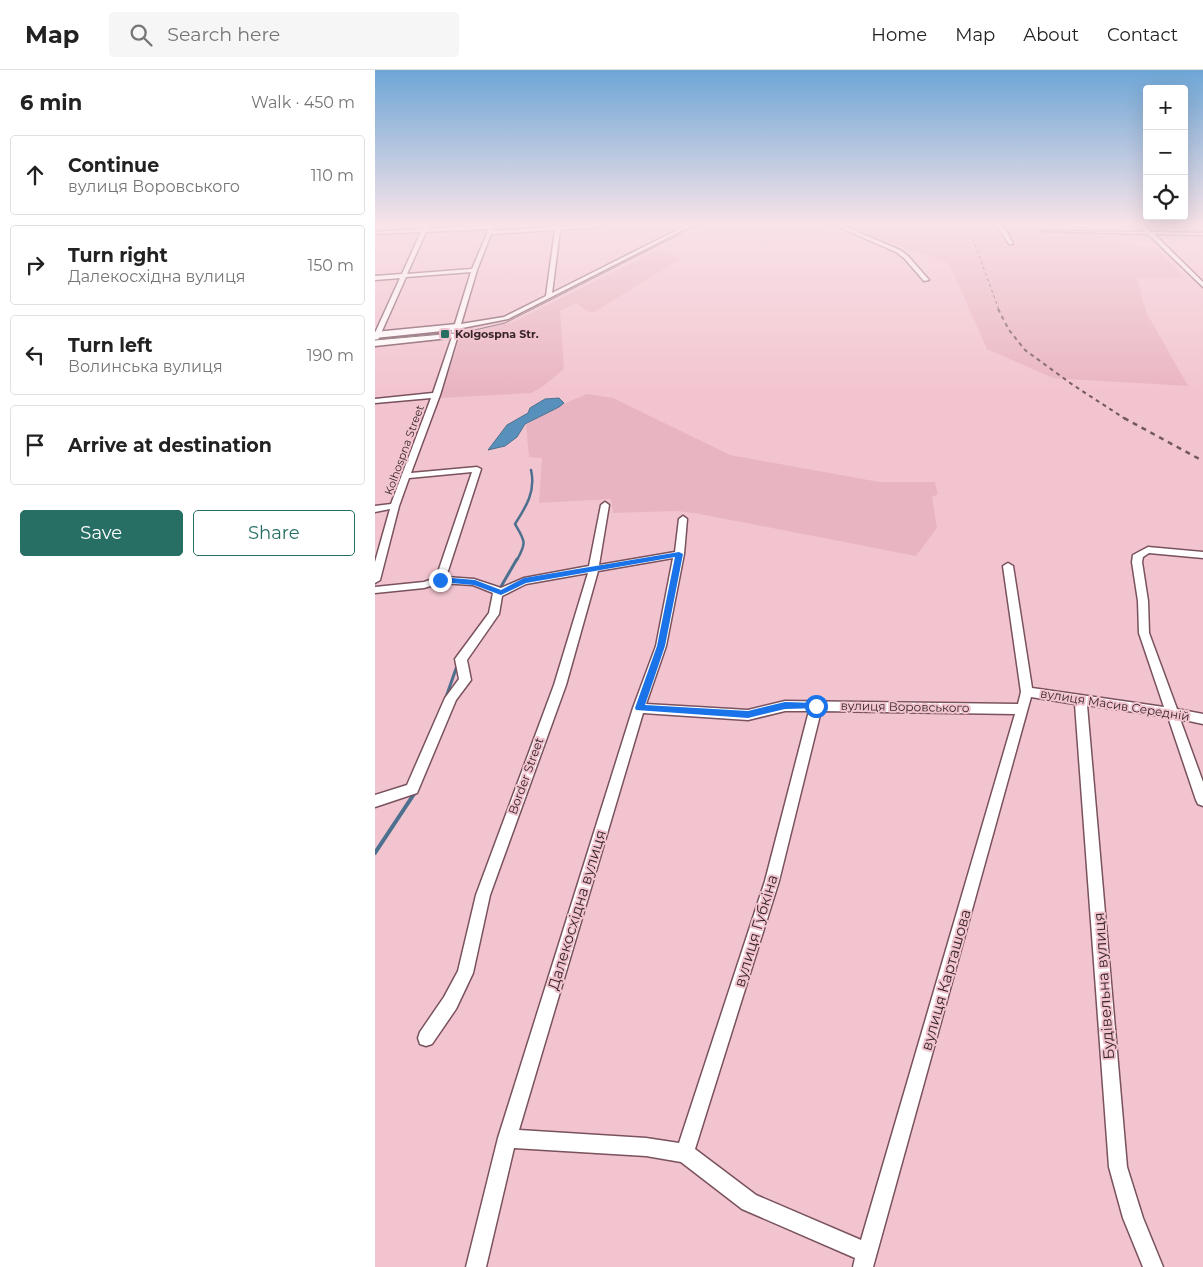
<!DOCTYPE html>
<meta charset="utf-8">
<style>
:root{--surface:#fff;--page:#f6f6f6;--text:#222;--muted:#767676;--line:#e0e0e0;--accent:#276e64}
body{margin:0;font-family:Montserrat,sans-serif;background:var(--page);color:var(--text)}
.controls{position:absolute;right:15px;top:15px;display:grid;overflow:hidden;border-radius:5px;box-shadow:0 5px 20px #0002}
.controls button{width:45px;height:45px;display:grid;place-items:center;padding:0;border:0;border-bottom:1px solid var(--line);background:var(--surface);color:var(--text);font:25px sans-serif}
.stop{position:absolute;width:15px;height:15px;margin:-11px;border:4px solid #1a73e8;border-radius:50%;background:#fff}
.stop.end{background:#1a73e8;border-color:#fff;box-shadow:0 1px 5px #0008}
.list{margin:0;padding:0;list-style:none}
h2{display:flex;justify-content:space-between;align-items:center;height:65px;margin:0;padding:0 20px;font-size:21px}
h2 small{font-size:16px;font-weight:400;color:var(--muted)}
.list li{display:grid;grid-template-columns:32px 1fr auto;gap:15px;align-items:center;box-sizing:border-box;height:80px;margin:0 10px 10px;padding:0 10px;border:1px solid var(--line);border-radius:5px}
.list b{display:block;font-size:19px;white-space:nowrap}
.list p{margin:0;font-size:16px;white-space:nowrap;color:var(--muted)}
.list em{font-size:16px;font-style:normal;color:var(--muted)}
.actions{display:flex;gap:10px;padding:15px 20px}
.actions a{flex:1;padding:11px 0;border:1px solid var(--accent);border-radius:5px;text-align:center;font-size:18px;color:var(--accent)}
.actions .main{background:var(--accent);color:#fff}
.icon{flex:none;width:28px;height:28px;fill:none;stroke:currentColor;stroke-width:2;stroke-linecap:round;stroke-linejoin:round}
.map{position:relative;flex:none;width:828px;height:1197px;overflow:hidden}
header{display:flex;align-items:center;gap:30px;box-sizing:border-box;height:70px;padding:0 25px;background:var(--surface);border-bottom:1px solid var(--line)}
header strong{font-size:24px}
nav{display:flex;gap:28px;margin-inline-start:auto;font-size:18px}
.search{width:350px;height:45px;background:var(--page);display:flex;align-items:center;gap:12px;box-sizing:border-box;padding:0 18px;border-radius:5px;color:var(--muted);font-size:19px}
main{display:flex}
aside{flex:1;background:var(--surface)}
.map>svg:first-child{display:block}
</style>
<header>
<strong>Map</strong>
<div class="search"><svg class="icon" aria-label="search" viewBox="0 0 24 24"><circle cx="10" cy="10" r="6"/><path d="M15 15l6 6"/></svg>Search here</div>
<nav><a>Home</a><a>Map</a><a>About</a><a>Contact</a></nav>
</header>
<main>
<aside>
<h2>6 min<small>Walk · 450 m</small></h2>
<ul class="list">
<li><svg class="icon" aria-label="ahead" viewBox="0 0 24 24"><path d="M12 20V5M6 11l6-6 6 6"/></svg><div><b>Continue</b><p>вулиця Воровського</p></div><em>110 m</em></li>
<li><svg class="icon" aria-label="right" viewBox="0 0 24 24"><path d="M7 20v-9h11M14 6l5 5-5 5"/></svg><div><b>Turn right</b><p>Далекосхідна вулиця</p></div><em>150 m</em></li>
<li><svg class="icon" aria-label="left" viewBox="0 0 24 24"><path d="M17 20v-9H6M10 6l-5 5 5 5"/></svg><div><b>Turn left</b><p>Волинська вулиця</p></div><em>190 m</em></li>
<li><svg class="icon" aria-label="arrive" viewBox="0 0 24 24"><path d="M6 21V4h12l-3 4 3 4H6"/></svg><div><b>Arrive at destination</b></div></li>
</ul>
<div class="actions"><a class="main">Save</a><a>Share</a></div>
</aside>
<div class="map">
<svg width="828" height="1197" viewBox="0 0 828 1197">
<rect width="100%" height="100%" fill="#f2c4cf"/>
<path fill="#e9b4c1" d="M 475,154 L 683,154 L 689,160 L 726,165 L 735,170 L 752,171 L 758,176 L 781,178 L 811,208 L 762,208 L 771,242 L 813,316 L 678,308 L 612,279 L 574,193 L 473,158 Z
M 282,180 L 307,188 L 219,242 L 214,242 L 201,233 L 185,241 L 189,299 L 167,317 L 156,323 L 65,328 L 86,264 L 138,252 Z
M 212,324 L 238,328 L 355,385 L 504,412 L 560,412 L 563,424 L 557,427 L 562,458 L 541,486 L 320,443 L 301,441 L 238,443 L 236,429 L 164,433 L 167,388 L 154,387 L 151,355 L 179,338 Z"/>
<path fill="#5790ba" stroke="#4d708f" d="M 184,328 L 189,333 L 184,337 L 150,354 L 142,367 L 130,376 L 113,380 L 132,355 L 153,343 L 155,338 L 170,329 Z"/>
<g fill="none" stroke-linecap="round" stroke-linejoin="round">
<path stroke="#4d708f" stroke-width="2.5" d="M 142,490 C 152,472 150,471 140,454 C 151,437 161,421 156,400"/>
<path stroke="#4d708f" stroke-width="3" d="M 124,520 L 142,489
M 70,630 L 83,593"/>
<path stroke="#4d708f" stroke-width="4" d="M 0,783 L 41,721"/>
<defs>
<path id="street" d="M 50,154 L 54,154 L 52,159 L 120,154 L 117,161 L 180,157 L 181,154 L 185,154 L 185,157 L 225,155 L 223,157 L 185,160 L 177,223 L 314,154 L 320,154 L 133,249 L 82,259 L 79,257 L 96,202 L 31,207 L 3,270 L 0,272 L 0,263 L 25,208 L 0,210 L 0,206 L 27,204 L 46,162 L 0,164 L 0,162 L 47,159 ZM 114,159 L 97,199 L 32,204 L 51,162 ZM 180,160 L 171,226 L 129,247 L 86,254 L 102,200 L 116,164 Z
M 457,154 L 464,154 L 525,180 L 533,186 L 554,210 L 549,211 L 529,188 L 521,182 Z
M 621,154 L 626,154 L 632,162 L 638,174 L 634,174 Z
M 763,154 L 768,154 L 776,162 L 828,163 L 828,165 L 779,164 L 828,212 L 828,217 L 773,164 L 666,161 L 770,162 Z
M 78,264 L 83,265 L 65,325 L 36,403 L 102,397 L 106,399 L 71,507 L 99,509 L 126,518 L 149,508 L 214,496 L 226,435 L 230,432 L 234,435 L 224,495 L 300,482 L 304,449 L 308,446 L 312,449 L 309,484 L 291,576 L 271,634 L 373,640 L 410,631 L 643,634 L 646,622 L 628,496 L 633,493 L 638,496 L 657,618 L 789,637 L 764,563 L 763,531 L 757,492 L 758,485 L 773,477 L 828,482 L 828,488 L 774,483 L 768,487 L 767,492 L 773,531 L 774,563 L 802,639 L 828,644 L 828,654 L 805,649 L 828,712 L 828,736 L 823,734 L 821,730 L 793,647 L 712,635 L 752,1097 L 768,1148 L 788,1197 L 768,1197 L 748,1148 L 734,1097 L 700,634 L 656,627 L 498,1197 L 478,1197 L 480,1188 L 367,1139 L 306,1092 L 271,1086 L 139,1078 L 111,1197 L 91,1197 L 123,1068 L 258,638 L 281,576 L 298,488 L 223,501 L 191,615 L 115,825 L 98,903 L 81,939 L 57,974 L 51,976 L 45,974 L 43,968 L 45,962 L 69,927 L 83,901 L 101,825 L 179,615 L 213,503 L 151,514 L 127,526 L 124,544 L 92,590 L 96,610 L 81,630 L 42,723 L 0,737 L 0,725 L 32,715 L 70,628 L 84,609 L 80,589 L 114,543 L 118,523 L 98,515 L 65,513 L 49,518 L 0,523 L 0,517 L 49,512 L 61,508 L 97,402 L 34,408 L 24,436 L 5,510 L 0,513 L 0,492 L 15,439 L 0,442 L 0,436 L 16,434 L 56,328 L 0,333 L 0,329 L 58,323 ZM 410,641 L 434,641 L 390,811 L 304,1073 L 271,1068 L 144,1060 L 268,643 L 373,650 ZM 446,641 L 640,644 L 486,1170 L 381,1125 L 320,1079 L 404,811 Z"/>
<path id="secondary" d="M 82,254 L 86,257 L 83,267 L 0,276 L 0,270 L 76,263 L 77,260 L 0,268 L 0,262 Z"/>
</defs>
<use href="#street" stroke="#79525d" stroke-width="3"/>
<use href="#secondary" stroke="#79525d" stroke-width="3"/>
<use href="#street" fill="#fff" fill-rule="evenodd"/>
<use href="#secondary" fill="#fff" fill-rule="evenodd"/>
<path stroke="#73585f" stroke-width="1" d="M 0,270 L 91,262 L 130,253 L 325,154"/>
<path stroke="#73585f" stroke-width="1" stroke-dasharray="3 3" stroke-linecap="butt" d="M 598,169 L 624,240"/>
<path stroke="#73585f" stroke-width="2" stroke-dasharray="4 4" stroke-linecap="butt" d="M 623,239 L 634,260 L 650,280 L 698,315 L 752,350"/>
<path stroke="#73585f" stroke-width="2.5" stroke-dasharray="5 5" stroke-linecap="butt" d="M 749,348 L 828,391"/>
</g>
<linearGradient id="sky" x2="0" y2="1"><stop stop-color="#6ea6d6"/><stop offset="0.48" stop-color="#f9e4e9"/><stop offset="1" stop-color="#f9e4e9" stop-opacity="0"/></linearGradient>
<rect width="828" height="322" fill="url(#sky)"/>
<path fill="#1a73e8" d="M 304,482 L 308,484 L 290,576 L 270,635 L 373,641 L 410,632 L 441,633 L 445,636 L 444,638 L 410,639 L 373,648 L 261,640 L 260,638 L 282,576 L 300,487 L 151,513 L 126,525 L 99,515 L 65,512 L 62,510 L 65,507 L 100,510 L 126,520 L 149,508 Z"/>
<rect fill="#276e64" stroke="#f2c4cf" stroke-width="2" x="65" y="259" width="10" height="10" rx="2.5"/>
<g text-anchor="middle" stroke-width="4" stroke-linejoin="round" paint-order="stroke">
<g font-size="11" font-weight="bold" fill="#37262a" stroke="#f2c4cf" text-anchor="start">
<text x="80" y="268">Kolgospna Str.</text>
</g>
<g font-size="11" fill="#37262a" stroke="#f2c4cf">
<text transform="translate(29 380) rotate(-70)" y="4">Kolhospna Street</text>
</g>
<g font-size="12" fill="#37262a" stroke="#f2c4cf">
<text transform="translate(740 635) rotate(9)" y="4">вулиця Масив Середній</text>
<text transform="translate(530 637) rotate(1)" y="4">вулиця Воровського</text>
<text transform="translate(151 706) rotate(-70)" y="4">Border Street</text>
</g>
<g font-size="15" fill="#37262a" stroke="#f2c4cf">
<text transform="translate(202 840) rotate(-73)" y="5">Далекосхідна вулиця</text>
<text transform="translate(381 861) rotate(-73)" y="5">вулиця Губкіна</text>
<text transform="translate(571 910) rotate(-74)" y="5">вулиця Карташова</text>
<text transform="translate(729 916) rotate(-94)" y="5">Будівельна вулиця</text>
</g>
</g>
</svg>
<div class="controls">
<button>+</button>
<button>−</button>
<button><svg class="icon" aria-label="locate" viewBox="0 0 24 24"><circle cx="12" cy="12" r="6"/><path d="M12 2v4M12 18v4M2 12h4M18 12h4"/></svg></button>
</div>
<div class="stop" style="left:441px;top:636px"></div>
<div class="stop end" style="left:65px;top:510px"></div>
</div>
</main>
